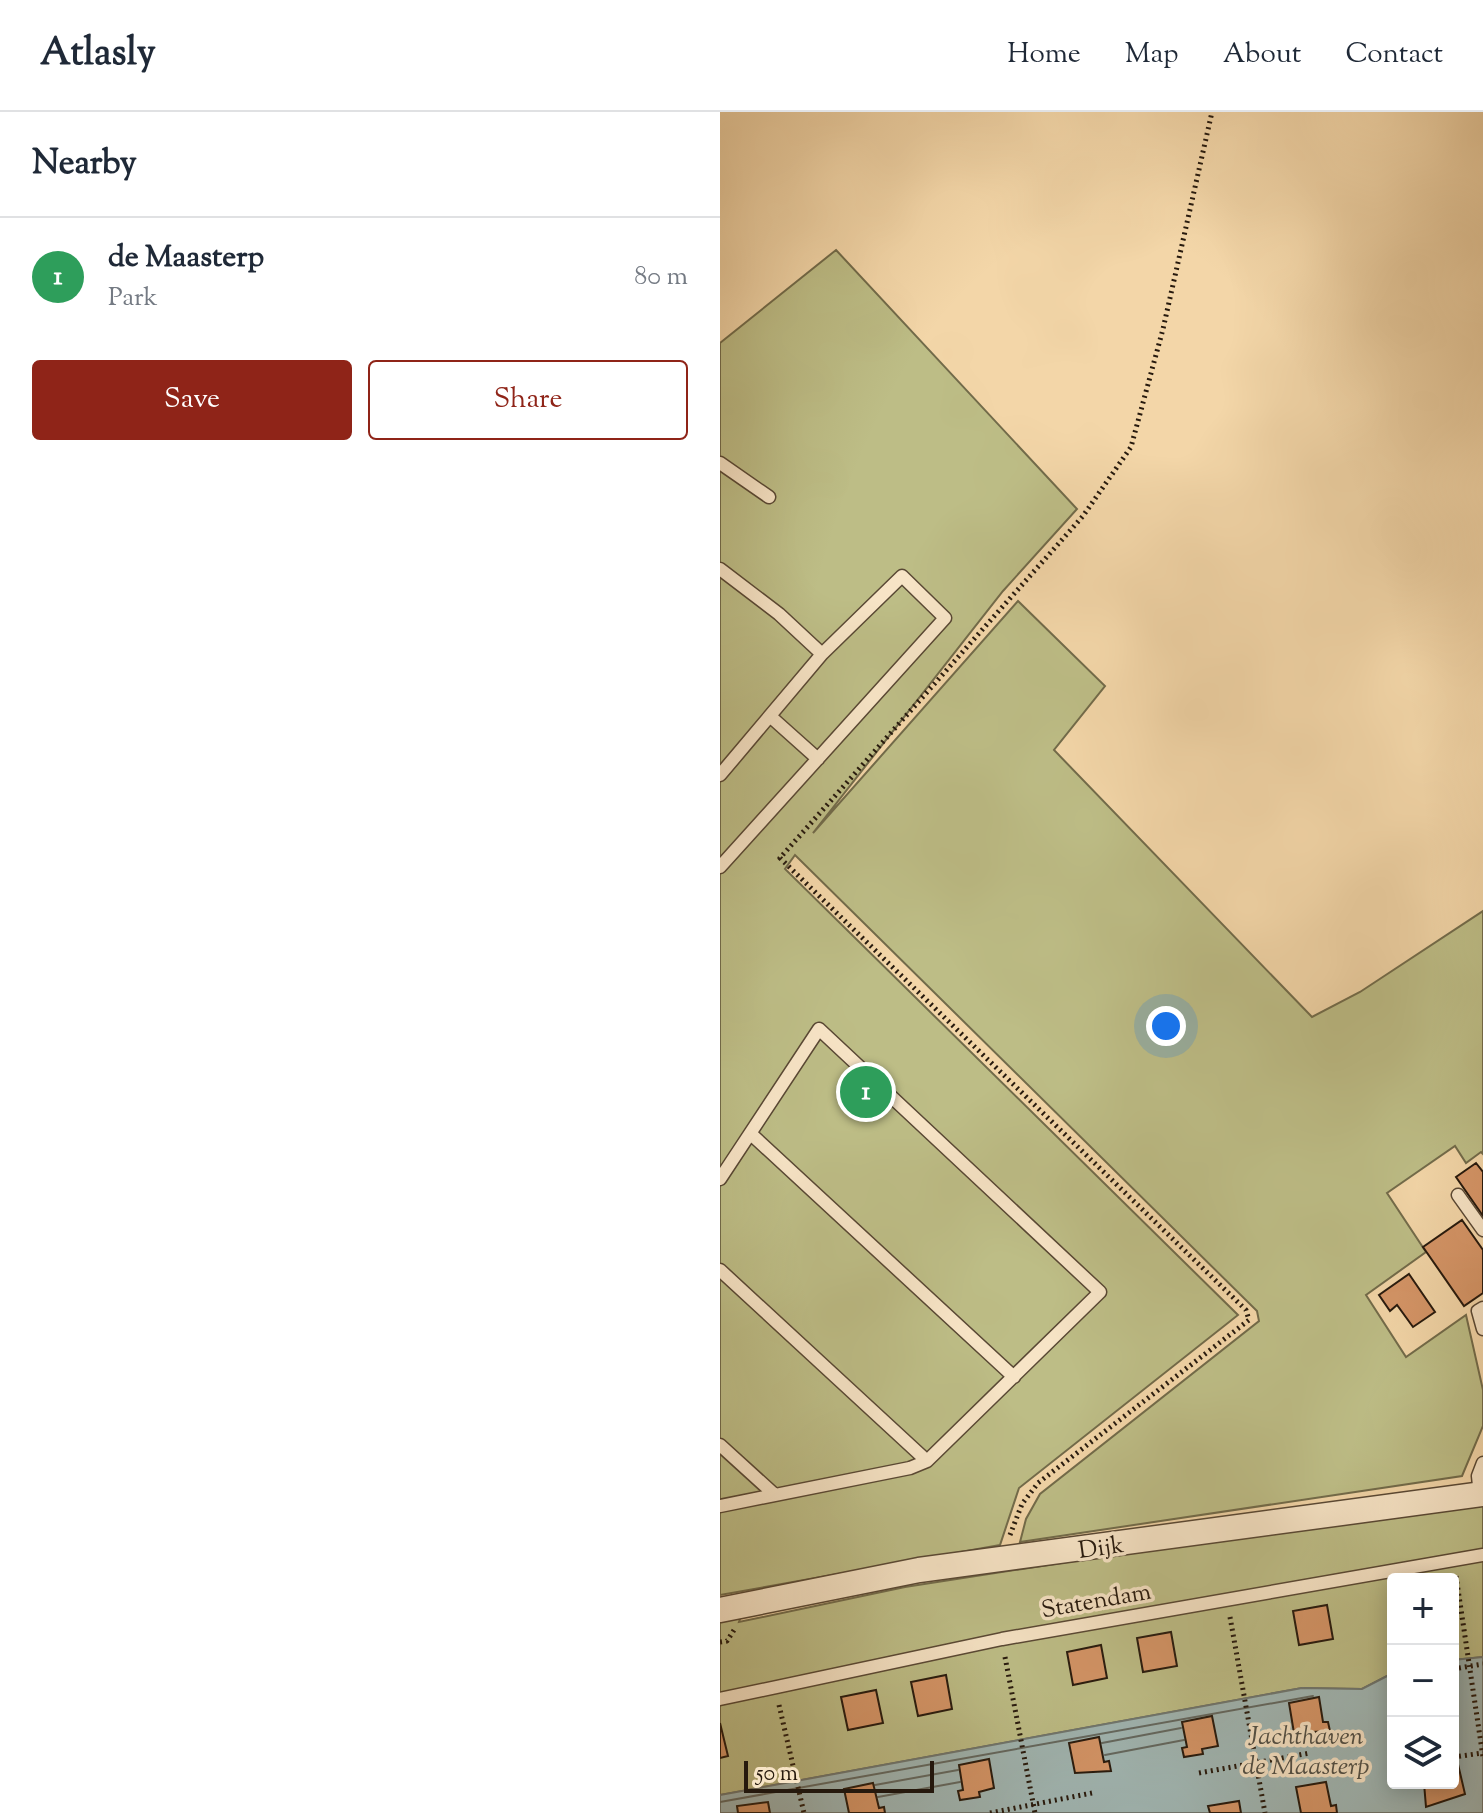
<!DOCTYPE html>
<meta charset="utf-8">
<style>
:root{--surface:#fff;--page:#f6f6f7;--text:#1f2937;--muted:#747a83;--line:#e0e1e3;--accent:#8f2418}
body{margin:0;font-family:"Sorts Mill Goudy",serif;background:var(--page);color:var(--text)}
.controls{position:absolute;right:24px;bottom:24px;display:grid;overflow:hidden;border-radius:8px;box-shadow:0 4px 20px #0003}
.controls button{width:72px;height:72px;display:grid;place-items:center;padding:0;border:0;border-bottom:2px solid var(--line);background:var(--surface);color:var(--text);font:40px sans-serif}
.scale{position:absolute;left:24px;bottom:20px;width:190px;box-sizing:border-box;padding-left:8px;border:4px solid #26190d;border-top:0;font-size:22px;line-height:28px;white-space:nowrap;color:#26190d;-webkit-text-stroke:6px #f7e4c6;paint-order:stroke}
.you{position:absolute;left:446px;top:914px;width:28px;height:28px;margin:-20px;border:6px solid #fff;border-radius:50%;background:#1a73e8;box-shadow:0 0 0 12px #1a73e833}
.badge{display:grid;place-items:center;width:52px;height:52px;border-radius:50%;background:var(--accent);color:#fff;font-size:26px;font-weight:700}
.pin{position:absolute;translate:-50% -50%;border:4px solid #fff;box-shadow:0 2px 8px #0006}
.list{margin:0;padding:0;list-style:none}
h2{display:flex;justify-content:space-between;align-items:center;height:104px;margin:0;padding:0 32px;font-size:34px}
h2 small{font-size:26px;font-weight:400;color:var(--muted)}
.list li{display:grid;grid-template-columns:52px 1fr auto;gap:24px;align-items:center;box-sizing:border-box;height:120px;padding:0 32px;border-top:2px solid var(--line)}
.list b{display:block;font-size:30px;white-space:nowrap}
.list p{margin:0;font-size:26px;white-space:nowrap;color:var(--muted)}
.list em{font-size:26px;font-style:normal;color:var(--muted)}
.actions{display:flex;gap:16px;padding:24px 32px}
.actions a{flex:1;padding:18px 0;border:2px solid var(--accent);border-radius:8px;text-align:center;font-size:28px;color:var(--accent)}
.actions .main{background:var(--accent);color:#fff}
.icon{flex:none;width:44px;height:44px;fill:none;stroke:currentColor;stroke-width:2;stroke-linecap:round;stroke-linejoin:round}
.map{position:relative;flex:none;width:763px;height:1701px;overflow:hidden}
header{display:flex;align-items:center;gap:48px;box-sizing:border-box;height:112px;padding:0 40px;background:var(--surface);border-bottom:2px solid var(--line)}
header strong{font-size:38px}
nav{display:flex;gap:44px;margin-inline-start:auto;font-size:28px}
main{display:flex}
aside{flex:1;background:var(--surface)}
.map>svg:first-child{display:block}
</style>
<header>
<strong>Atlasly</strong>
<nav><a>Home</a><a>Map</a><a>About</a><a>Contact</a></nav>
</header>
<main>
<aside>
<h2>Nearby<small></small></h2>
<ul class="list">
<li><span class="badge" style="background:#2e9e5b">1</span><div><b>de Maasterp</b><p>Park</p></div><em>80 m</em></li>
</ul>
<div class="actions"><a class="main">Save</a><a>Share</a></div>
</aside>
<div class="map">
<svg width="763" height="1701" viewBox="0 0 763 1701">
<rect width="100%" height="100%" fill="#f3d6a8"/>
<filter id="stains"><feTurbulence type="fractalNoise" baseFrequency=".0025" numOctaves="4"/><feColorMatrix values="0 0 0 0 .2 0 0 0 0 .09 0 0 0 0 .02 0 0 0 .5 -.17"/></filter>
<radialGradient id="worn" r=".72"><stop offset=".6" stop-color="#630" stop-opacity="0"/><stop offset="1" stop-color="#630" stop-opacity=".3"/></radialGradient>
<path fill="#bdbd86" stroke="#726b4a" stroke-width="2" d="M 116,138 L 357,397 L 283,479 L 93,721 L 298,489 L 385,574 L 334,638 L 592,905 L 640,880 L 763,799 L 763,1042 L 761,1040 L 746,1051 L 735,1034 L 667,1081 L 706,1140 L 646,1183 L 686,1245 L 746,1203 L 763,1278 L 763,1314 L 742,1364 L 300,1430 L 306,1407 L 320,1382 L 539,1209 L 537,1199 L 75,743 L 65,757 L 518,1203 L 299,1376 L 280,1433 L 0,1483 L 0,231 Z
M 763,1386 L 763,1545 L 733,1548 L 733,1467 L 673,1467 L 673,1561 L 642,1577 L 582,1576 L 0,1683 L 0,1507 L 21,1504 L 19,1510 L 185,1475 Z"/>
<path fill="#a0b6b3" stroke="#6f7771" stroke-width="2" d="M 763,1545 L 763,1701 L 0,1701 L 0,1683 L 582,1576 L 642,1577 L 673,1561 L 673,1671 L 733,1671 L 733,1548 Z"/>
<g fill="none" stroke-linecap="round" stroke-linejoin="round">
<path stroke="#636860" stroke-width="2" d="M 382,1631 L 461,1616
M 385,1643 L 464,1628
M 155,1673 L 238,1658
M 158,1685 L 240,1670
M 0,1690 L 593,1584"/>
</g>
<path fill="#d59567" stroke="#26190d" stroke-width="2" d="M 756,1051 L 763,1060 L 763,1104 L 736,1065 Z
M 742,1108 L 763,1138 L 763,1181 L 744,1194 L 703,1135 Z
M 689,1162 L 715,1200 L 693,1215 L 677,1193 L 670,1199 L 659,1183 Z
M 607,1493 L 613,1527 L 579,1533 L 573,1499 Z
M 451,1520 L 457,1554 L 423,1560 L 417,1526 Z
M 381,1533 L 387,1566 L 353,1573 L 347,1540 Z
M 226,1563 L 232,1597 L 198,1604 L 191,1570 Z
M 156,1578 L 163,1611 L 128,1618 L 121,1585 Z
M 599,1585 L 603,1610 L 608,1610 L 610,1619 L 574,1621 L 569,1591 Z
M 492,1604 L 498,1634 L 482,1637 L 483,1642 L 464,1645 L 462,1636 L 467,1635 L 462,1610 Z
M 0,1611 L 8,1644 L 0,1646 Z
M 379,1625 L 384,1650 L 389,1649 L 391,1659 L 355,1661 L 349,1631 Z
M 269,1647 L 274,1676 L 259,1680 L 260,1685 L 240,1688 L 238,1679 L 243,1678 L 239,1653 Z
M 737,1648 L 745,1682 L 706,1695 L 704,1671 L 733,1671 L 733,1649 Z
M 606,1670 L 611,1694 L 616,1693 L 617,1701 L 581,1701 L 576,1675 Z
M 153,1671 L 159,1696 L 164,1695 L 165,1701 L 129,1701 L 124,1677 Z
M 519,1689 L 521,1701 L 490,1701 L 488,1694 Z
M 48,1690 L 50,1701 L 18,1701 L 17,1694 Z"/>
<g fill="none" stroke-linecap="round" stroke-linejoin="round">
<defs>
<path id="service" d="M 0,351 L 49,385
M 0,457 L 59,502 L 102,542 L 0,663
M 51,605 L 98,647
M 0,755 L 225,506 L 182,464 L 102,542
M 31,1022 L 294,1265
M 0,1067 L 99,917 L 380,1180 L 207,1349 L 190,1356 L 0,1394
M 738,1083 L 763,1118
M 0,1158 L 207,1349
M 763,1196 L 758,1199 L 763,1217
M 0,1333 L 55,1383
M 760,1383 L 758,1364 L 763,1351
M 0,1587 L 282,1527 L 763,1443"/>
<path id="minor" d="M 0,1498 L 199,1458 L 763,1382"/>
</defs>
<use href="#service" stroke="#594834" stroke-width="15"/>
<use href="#minor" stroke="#594834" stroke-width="27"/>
<path stroke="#26190d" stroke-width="5" stroke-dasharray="2 4" stroke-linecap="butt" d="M 290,1423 L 302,1392 L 318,1371 L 529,1208 L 526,1198 L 60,746 L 363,404 L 411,335 L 443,217 L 492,0
M 736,1464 L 763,1645
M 510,1505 L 545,1701
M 0,1530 L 7,1529 L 14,1518
M 285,1545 L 315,1701
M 733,1557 L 763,1552
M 59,1593 L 84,1701
M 733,1645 L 763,1641
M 479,1661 L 590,1641
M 270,1701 L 372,1681"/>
<use href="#service" stroke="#f7e4c6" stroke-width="12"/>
<use href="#minor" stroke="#f7e4c6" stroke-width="24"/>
</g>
<g text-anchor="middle" stroke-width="7" stroke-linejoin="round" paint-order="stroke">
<g font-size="24" fill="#26190d" stroke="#f7e4c6">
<text transform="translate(381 1435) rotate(-8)" y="8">Dijk</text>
<text transform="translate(376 1488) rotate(-10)" y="8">Statendam</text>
</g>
<g font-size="26" font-style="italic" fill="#515047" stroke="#f7e4c6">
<text x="586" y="1632">Jachthaven<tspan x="586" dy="30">de Maasterp</tspan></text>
</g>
</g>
<rect width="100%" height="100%" filter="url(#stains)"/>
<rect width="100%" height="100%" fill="url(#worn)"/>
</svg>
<div class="controls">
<button>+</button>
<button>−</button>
<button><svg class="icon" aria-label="layers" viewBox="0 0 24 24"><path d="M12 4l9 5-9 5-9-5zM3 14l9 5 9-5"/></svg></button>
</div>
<div class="scale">50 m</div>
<div class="you"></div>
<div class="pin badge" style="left:146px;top:980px;background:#2e9e5b">1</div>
</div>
</main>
